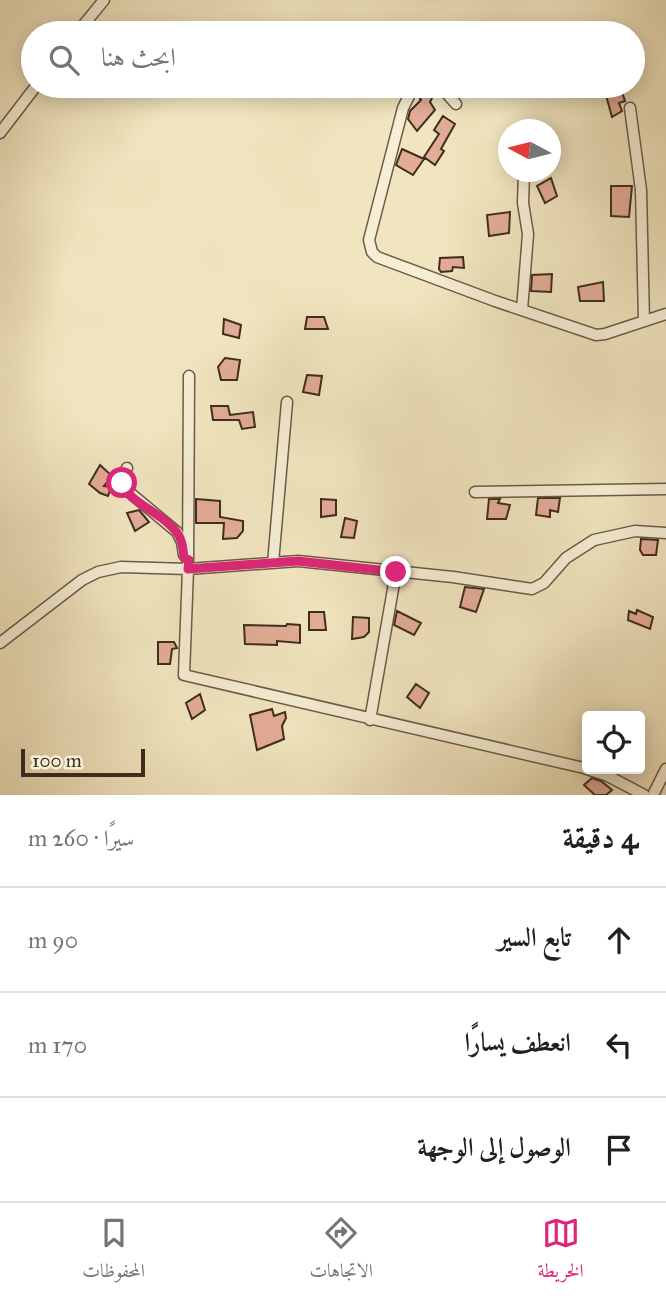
<!DOCTYPE html>
<html lang="ar">
<meta charset="utf-8">
<style>
:root{--surface:#fff;--page:#f6f6f6;--text:#202124;--muted:#757577;--line:#e0e0e0;--accent:#db2777}
body{margin:0;font-family:"IM FELL Great Primer",Amiri,serif;background:var(--page);color:var(--text);direction:rtl}
.controls{position:absolute;right:21px;bottom:21px;display:grid;overflow:hidden;border-radius:7px;box-shadow:0 4px 18px #0003}
.controls button{width:63px;height:63px;display:grid;place-items:center;padding:0;border:0;border-bottom:2px solid var(--line);background:var(--surface);color:var(--text);font:35px sans-serif}
.compass{position:absolute;left:498px;top:119px;width:63px;height:63px;border-radius:50%;background:var(--surface);box-shadow:0 4px 18px #0003;rotate:277deg}
.scale{position:absolute;left:21px;bottom:18px;width:124px;box-sizing:border-box;padding-left:7px;border:4px solid #3e2d1d;border-top:0;font-size:19px;line-height:24px;white-space:nowrap;color:#3e2d1d;-webkit-text-stroke:5px #f6eed5;paint-order:stroke}
.stop{position:absolute;width:21px;height:21px;margin:-16px;border:5px solid #db2777;border-radius:50%;background:#fff}
.stop.end{background:#db2777;border-color:#fff;box-shadow:0 2px 7px #0008}
.list{margin:0;padding:0;list-style:none}
h2{display:flex;justify-content:space-between;align-items:center;height:91px;margin:0;padding:0 28px;font-size:30px}
h2 small{font-size:23px;font-weight:400;color:var(--muted)}
.list li{display:grid;grid-template-columns:46px 1fr auto;gap:21px;align-items:center;box-sizing:border-box;height:105px;padding:0 28px;border-top:2px solid var(--line)}
.list b{display:block;font-size:26px;white-space:nowrap}
.list em{font-size:23px;font-style:normal;color:var(--muted)}
.icon{flex:none;width:38px;height:38px;fill:none;stroke:currentColor;stroke-width:2;stroke-linecap:round;stroke-linejoin:round}
.map{position:relative;flex:none;width:666px;height:795px;overflow:hidden;direction:ltr}
.search{position:absolute;background:var(--surface);box-shadow:0 4px 18px #0003;left:21px;right:21px;top:21px;height:77px;display:flex;align-items:center;gap:18px;box-sizing:border-box;padding:0 24px;border-radius:38px;color:var(--muted);font-size:26px}
.sheet{height:406px;background:var(--surface)}
nav{display:flex;justify-content:space-around;align-items:center;box-sizing:border-box;height:98px;border-top:2px solid var(--line);background:var(--surface);font-size:19px;color:var(--muted)}
nav a{display:grid;justify-items:center;gap:4px}
nav .on{color:var(--accent)}
.map>svg:first-child{display:block}
</style>
<div class="map">
<svg width="666" height="795" viewBox="0 0 666 795">
<rect width="100%" height="100%" fill="#f1e5bf"/>
<filter id="stains"><feTurbulence type="fractalNoise" baseFrequency=".00286" numOctaves="4"/><feColorMatrix values="0 0 0 0 .2 0 0 0 0 .09 0 0 0 0 .02 0 0 0 .5 -.17"/></filter>
<radialGradient id="worn" r=".72"><stop offset=".6" stop-color="#630" stop-opacity="0"/><stop offset="1" stop-color="#630" stop-opacity=".3"/></radialGradient>
<path fill="#e3ac97" stroke="#3e2d1d" stroke-width="2" d="M 609,86 L 620,86 L 625,101 L 619,103 L 622,111 L 612,117 L 604,88 Z
M 424,91 L 433,96 L 430,102 L 435,110 L 417,131 L 408,119 L 410,111 L 421,100 L 420,99 Z
M 443,116 L 455,124 L 441,149 L 444,151 L 435,165 L 424,157 L 439,134 L 434,130 Z
M 402,149 L 424,159 L 413,175 L 396,165 Z
M 551,178 L 557,196 L 545,203 L 537,186 Z
M 611,186 L 632,186 L 629,217 L 611,216 Z
M 510,212 L 509,233 L 489,236 L 487,215 Z
M 463,257 L 464,268 L 453,267 L 452,271 L 441,272 L 439,269 L 440,258 Z
M 552,274 L 551,292 L 531,291 L 532,275 Z
M 603,282 L 604,301 L 580,301 L 578,287 Z
M 307,317 L 324,317 L 328,329 L 305,329 Z
M 224,319 L 241,325 L 239,338 L 223,334 Z
M 225,358 L 240,360 L 237,380 L 221,380 L 218,367 Z
M 307,375 L 322,376 L 319,395 L 303,392 Z
M 211,406 L 228,406 L 230,415 L 253,412 L 255,427 L 242,429 L 239,420 L 213,420 Z
M 100,465 L 112,476 L 104,486 L 111,487 L 108,496 L 100,493 L 89,484 Z
M 538,498 L 560,498 L 558,512 L 550,510 L 550,517 L 536,515 Z
M 196,499 L 220,501 L 220,517 L 243,521 L 243,531 L 237,538 L 223,539 L 224,523 L 196,523 Z
M 321,499 L 336,500 L 336,515 L 321,517 Z
M 489,499 L 500,499 L 498,503 L 510,505 L 506,519 L 487,519 Z
M 139,510 L 149,522 L 135,531 L 127,513 Z
M 345,518 L 357,521 L 354,538 L 341,537 Z
M 641,539 L 658,540 L 656,555 L 643,555 L 640,550 Z
M 465,587 L 484,589 L 476,612 L 460,607 Z
M 637,610 L 653,617 L 650,629 L 628,620 L 629,611 L 636,614 Z
M 397,611 L 421,623 L 414,635 L 394,625 Z
M 309,612 L 324,612 L 326,630 L 309,630 Z
M 353,617 L 369,618 L 369,632 L 364,637 L 352,639 Z
M 287,624 L 300,625 L 300,643 L 277,641 L 277,645 L 245,644 L 244,625 L 286,626 Z
M 158,642 L 174,642 L 177,648 L 172,649 L 170,664 L 158,664 Z
M 416,684 L 429,693 L 420,708 L 407,697 Z
M 200,694 L 205,710 L 192,719 L 186,703 Z
M 272,709 L 274,716 L 285,712 L 286,718 L 282,726 L 284,739 L 257,750 L 250,715 Z
M 592,778 L 601,781 L 612,790 L 606,795 L 595,795 L 584,785 Z"/>
<g fill="none" stroke-linecap="round" stroke-linejoin="round">
<defs>
<path id="minor" d="M 77,33 L 104,0
M 414,86 L 403,108 L 369,240 L 372,252 L 377,257 L 495,301 L 596,335 L 605,334 L 666,314
M 440,86 L 456,104
M 630,108 L 641,190 L 644,321
M 0,133 L 36,86
M 522,310 L 528,234 L 523,203 L 524,172
M 189,376 L 188,569 L 184,675 L 584,768 L 608,776 L 644,795
M 127,468 L 122,479 L 123,487 L 177,532 L 182,542 L 184,555
M 475,492 L 666,489
M 273,563 L 287,402
M 0,643 L 82,580 L 98,572 L 121,567 L 188,569 L 298,561 L 453,577 L 532,589 L 544,583 L 566,558 L 594,540 L 635,531 L 666,533
M 370,720 L 396,572
M 653,795 L 666,769"/>
</defs>
<use href="#minor" stroke="#6b5b46" stroke-width="13"/>
<use href="#minor" stroke="#f6eed5" stroke-width="10"/>
</g>
<g fill="none" stroke-linecap="round" stroke-linejoin="round">
<path stroke="#db2777" stroke-width="9" d="M 122,483 C 128,503 168,515 179,536 C 183,543 183,550 184,558 L 189,560 L 188,569 L 298,561 L 396,572"/>
</g>
<rect width="100%" height="100%" filter="url(#stains)"/>
<rect width="100%" height="100%" fill="url(#worn)"/>
</svg>
<div class="controls">
<button><svg class="icon" aria-label="locate" viewBox="0 0 24 24"><circle cx="12" cy="12" r="6"/><path d="M12 2v4M12 18v4M2 12h4M18 12h4"/></svg></button>
</div>
<svg class="compass" viewBox="-18 -18 36 36"><path d="M0-13l5 13h-10z" fill="#e53935"/><path d="M0 13l5-13h-10z" fill="#757577"/></svg>
<div class="scale">100 m</div>
<div class="stop" style="left:122px;top:483px"></div>
<div class="stop end" style="left:396px;top:572px"></div>
<div class="search"><svg class="icon" aria-label="search" viewBox="0 0 24 24"><circle cx="10" cy="10" r="6"/><path d="M15 15l6 6"/></svg>ابحث هنا</div>
</div>
<section class="sheet">
<h2>4 دقيقة<small>سيرًا · 260 m</small></h2>
<ul class="list">
<li><svg class="icon" aria-label="ahead" viewBox="0 0 24 24"><path d="M12 20V5M6 11l6-6 6 6"/></svg><div><b>تابع السير</b></div><em>90 m</em></li>
<li><svg class="icon" aria-label="left" viewBox="0 0 24 24"><path d="M17 20v-9H6M10 6l-5 5 5 5"/></svg><div><b>انعطف يسارًا</b></div><em>170 m</em></li>
<li><svg class="icon" aria-label="arrive" viewBox="0 0 24 24"><path d="M6 21V4h12l-3 4 3 4H6"/></svg><div><b>الوصول إلى الوجهة</b></div></li>
</ul>
</section>
<nav>
<a class="on"><svg class="icon" aria-label="map" viewBox="0 0 24 24"><path d="M3 6l6-2 6 2 6-2v14l-6 2-6-2-6 2zM9 4v14M15 6v14"/></svg>الخريطة</a>
<a><svg class="icon" aria-label="directions" viewBox="0 0 24 24"><path d="M12 3l9 9-9 9-9-9zM9 14v-3h6M13 9l2 2-2 2"/></svg>الاتجاهات</a>
<a><svg class="icon" aria-label="saved" viewBox="0 0 24 24"><path d="M7 4h10v16l-5-4-5 4z"/></svg>المحفوظات</a>
</nav>
